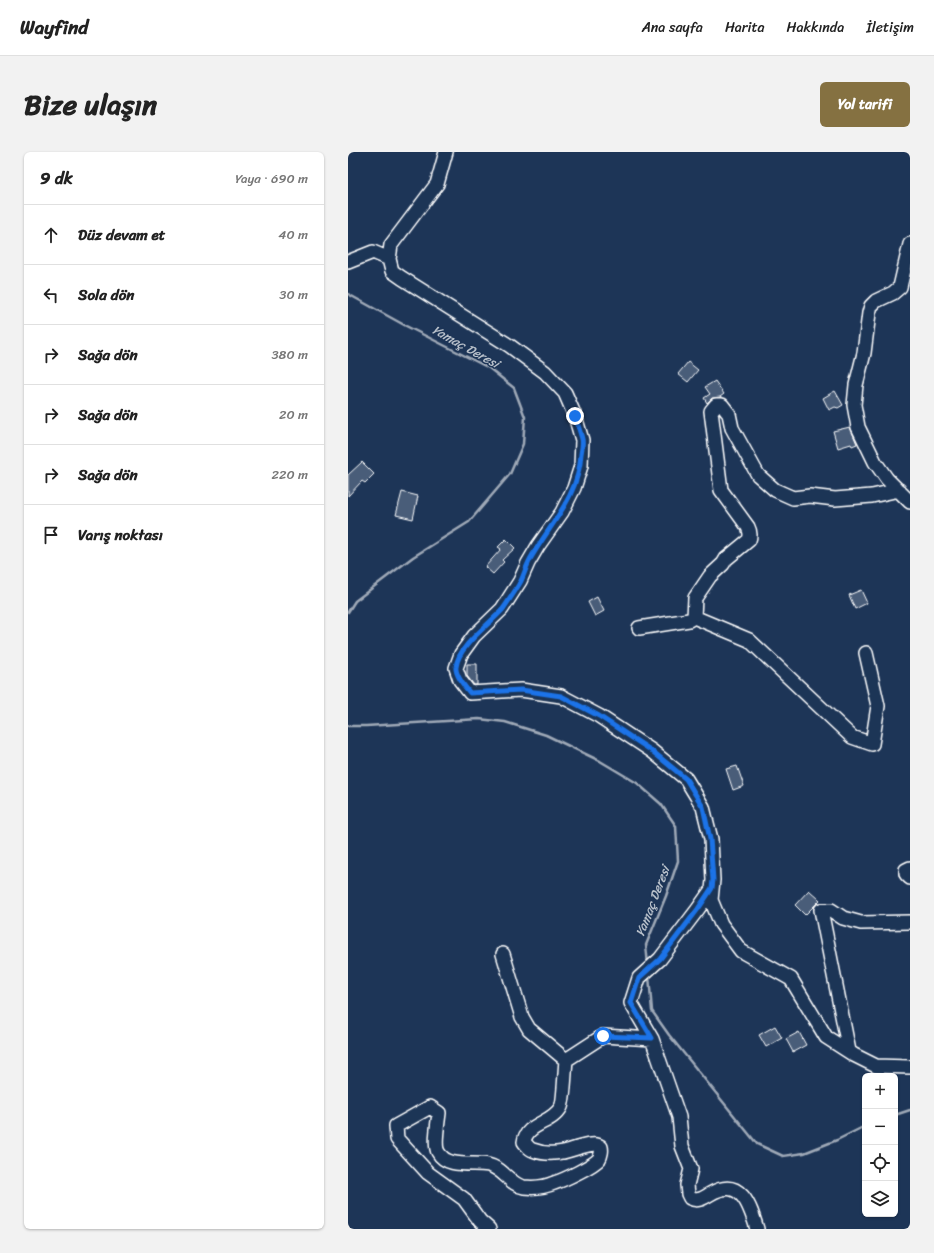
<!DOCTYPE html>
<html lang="tr">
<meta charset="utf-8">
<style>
:root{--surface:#fff;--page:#f2f2f2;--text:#222;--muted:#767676;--line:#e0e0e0;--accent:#857141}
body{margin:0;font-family:Sriracha,sans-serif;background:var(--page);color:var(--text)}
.controls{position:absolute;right:12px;bottom:12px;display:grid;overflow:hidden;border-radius:6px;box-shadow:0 1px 3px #0004}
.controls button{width:36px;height:36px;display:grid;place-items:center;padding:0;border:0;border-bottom:1px solid var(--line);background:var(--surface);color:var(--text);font:20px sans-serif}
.stop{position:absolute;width:12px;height:12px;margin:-9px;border:3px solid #1a73e8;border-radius:50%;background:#fff}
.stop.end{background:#1a73e8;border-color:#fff;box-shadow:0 1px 4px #0008}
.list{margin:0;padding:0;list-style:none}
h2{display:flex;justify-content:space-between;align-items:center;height:52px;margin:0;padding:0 16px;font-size:17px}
h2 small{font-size:13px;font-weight:400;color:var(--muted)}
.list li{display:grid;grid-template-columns:26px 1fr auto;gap:12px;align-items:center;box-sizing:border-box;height:60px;padding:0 16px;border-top:1px solid var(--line)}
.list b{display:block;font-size:15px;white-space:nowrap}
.list em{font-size:13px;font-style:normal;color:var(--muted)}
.icon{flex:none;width:22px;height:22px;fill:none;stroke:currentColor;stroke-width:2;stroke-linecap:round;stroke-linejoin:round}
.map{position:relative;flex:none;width:562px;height:1077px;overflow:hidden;border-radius:6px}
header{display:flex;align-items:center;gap:24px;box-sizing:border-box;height:56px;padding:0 20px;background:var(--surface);border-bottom:1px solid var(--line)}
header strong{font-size:19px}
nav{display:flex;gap:22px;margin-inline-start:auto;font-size:14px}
.intro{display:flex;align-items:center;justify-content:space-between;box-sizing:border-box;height:96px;padding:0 24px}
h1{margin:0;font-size:28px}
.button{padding:10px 18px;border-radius:6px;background:var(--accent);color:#fff;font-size:14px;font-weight:700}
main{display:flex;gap:24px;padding:0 24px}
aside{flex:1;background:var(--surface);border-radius:6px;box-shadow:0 1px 3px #0004}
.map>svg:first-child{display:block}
</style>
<header>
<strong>Wayfind</strong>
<nav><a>Ana sayfa</a><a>Harita</a><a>Hakkında</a><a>İletişim</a></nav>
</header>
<div class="intro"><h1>Bize ulaşın</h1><a class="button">Yol tarifi</a></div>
<main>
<aside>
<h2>9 dk<small>Yaya · 690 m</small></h2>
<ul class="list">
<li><svg class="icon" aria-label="ahead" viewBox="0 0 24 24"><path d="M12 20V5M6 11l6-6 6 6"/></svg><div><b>Düz devam et</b></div><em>40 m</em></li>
<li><svg class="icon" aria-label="left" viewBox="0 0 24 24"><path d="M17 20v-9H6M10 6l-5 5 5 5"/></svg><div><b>Sola dön</b></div><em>30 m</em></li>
<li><svg class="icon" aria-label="right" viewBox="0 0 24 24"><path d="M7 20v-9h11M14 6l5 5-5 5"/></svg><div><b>Sağa dön</b></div><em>380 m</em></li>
<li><svg class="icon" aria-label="right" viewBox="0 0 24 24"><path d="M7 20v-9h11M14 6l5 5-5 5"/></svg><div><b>Sağa dön</b></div><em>20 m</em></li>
<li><svg class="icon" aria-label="right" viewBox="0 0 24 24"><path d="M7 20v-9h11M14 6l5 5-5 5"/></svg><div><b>Sağa dön</b></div><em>220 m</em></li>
<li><svg class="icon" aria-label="arrive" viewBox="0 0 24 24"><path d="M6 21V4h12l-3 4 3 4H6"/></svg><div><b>Varış noktası</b></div></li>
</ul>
</aside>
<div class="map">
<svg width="562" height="1077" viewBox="0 0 562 1077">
<rect width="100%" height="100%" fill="#1d3557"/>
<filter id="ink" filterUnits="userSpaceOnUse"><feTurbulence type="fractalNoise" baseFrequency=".025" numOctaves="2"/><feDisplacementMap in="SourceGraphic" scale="8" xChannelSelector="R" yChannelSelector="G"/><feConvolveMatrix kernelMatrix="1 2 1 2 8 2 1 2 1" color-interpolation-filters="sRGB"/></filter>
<g filter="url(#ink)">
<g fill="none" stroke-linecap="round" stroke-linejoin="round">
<path stroke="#a0aab8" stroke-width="2.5" d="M 0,142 L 58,174 L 141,216 L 166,236 L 177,265 L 175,292 L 162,322 L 121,370 L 65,405 L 7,449 L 0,460
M 0,574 L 18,574 L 131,567 L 157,570 L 198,583 L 252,609 L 289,631 L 313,652 L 328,674 L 330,709 L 318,744 L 298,793 L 300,813
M 301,824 L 304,859 L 321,883 L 409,992 L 435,1004 L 456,1001 L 489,988 L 517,974
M 547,963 L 562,958"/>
</g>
<path fill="#4a5d79" stroke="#fff" d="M 340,210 L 350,218 L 340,230 L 330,222 Z
M 367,229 L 376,242 L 372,245 L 364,246 L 359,251 L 356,246 L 362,242 L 357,235 Z
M 487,239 L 495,253 L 490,256 L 487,255 L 481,258 L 475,246 Z
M 502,275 L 509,292 L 504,294 L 503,292 L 490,296 L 485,279 Z
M 14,310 L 26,322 L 17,331 L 14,329 L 0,344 L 0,323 Z
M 54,340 L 70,344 L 65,367 L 48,363 Z
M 158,387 L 167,396 L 154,408 L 156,410 L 145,422 L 137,415 L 153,397 L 150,395 Z
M 513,438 L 519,451 L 507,457 L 501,443 Z
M 249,445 L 256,459 L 247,464 L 240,450 Z
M 119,512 L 129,512 L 129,533 L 126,533 L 119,524 Z
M 389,614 L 396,634 L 385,638 L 378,617 Z
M 461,738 L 472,748 L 457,763 L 447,753 Z
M 427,874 L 434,886 L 418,895 L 411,883 Z
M 451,880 L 458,893 L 445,900 L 438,887 Z"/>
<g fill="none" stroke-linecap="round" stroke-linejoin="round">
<defs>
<path id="minor" d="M 98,0 L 89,32 L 43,93 L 41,107 L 44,119 L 54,126 L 162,194 L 197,220 L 217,241 L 227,264 L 234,288 L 233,314 L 226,336 L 214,360 L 190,394 L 180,411 L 172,429 L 154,457 L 126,484 L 113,502 L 108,516 L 112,528 L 122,541 L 173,538 L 213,544 L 251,564 L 304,599 L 338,627 L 355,655 L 363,687 L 365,728 L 363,748 L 373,772 L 393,799 L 443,827 L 478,885 L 506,903 L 528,914 L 562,915
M 562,92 L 552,135 L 545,141 L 528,149 L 523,154 L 521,161 L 516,201 L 508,233 L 506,253 L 510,275 L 527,310 L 539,327 L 562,350
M 0,110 L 25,100 L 41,107
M 346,465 L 347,446 L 362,424 L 375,412 L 378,407 L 401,388 C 403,383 402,379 400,375 L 373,338 L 363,259 L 368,253 L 374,253 L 381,262 L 384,276 L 410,323 L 427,338 L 445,346 L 462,344 L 487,347 L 524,344 L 551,338
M 291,476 L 341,468 L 346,465 L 401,488 L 504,585 L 524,592 L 530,554 L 518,501
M 562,716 L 558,718 L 558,722 L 562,726
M 364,737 L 350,757 L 312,807 L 291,826 L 283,851 L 304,887 L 331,965 L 334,994 L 343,1017 L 339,1033 L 340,1042 L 342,1046 C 350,1050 355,1046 362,1042 C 393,1024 402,1054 409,1077
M 155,802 L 174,865 L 181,877 L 218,908
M 501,899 L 473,758 L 483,758 L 495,766 L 513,771 L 562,770
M 218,908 L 255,884 L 304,887
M 141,1077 L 132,1069 L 116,1047 L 80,1021 L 49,987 L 48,974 L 82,955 L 91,961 C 90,970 86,993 90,1000 C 99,1017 125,1010 140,1013 C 155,1016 162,1033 176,1035 C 186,1036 197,1035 206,1031 C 216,1028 245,1014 251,1007 C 253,1004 254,998 253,995 C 247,988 222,999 215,1000 C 205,1002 195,1002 185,998 C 181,997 179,993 176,990 C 178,971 204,972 213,955 C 216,950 217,916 218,908"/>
</defs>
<use href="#minor" stroke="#fff" stroke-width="16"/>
<use href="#minor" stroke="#1d3557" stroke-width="13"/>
</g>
</g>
<g fill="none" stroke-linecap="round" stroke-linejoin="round" filter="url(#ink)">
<path stroke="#1a73e8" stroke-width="5" d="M 227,264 C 229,271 232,279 234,287 C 235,291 234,297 233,302 C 231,343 204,370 184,404 C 179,412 177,420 173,429 C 168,438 161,448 155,457 C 142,472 110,494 108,515 C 107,523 117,535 122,541 L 173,538 L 213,544 L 251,564 L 304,599 L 338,627 L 355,655 L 362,687 L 365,728 L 364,736 L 350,757 L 312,807 L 291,826 L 283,851 L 304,886 L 255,884"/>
</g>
<g text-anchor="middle" stroke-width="3" stroke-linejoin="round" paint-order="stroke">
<g font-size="13" font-style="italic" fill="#b8c0ca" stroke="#1d3557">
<text transform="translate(118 194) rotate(29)" y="5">Yamaç Deresi</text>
<text transform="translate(304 749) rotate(-69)" y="5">Yamaç Deresi</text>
</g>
</g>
</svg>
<div class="controls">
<button>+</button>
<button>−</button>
<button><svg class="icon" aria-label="locate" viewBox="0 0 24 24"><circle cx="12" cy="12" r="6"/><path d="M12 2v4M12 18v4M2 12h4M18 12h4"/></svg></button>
<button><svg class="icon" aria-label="layers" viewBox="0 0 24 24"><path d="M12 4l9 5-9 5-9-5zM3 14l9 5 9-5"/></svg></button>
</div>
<div class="stop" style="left:255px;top:884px"></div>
<div class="stop end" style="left:227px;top:264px"></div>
</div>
</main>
